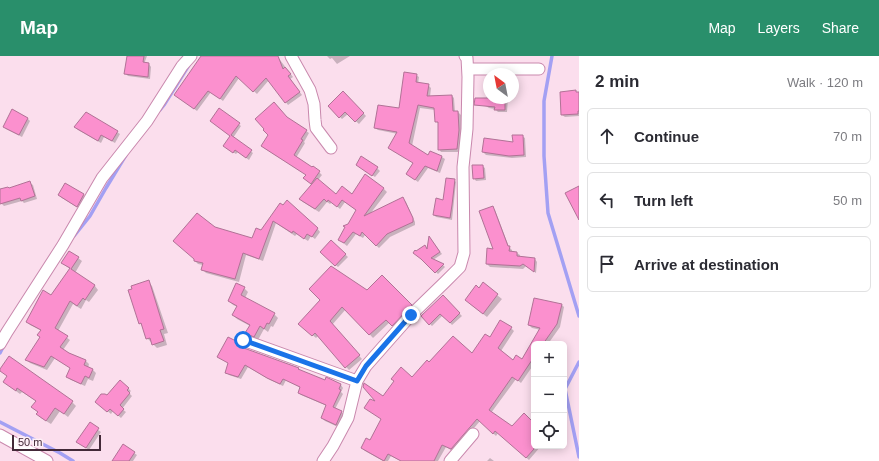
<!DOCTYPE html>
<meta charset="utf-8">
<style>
:root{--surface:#fff;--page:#f2f2f3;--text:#2b2b33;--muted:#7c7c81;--line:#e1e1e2;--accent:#298f6b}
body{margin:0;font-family:Arial,sans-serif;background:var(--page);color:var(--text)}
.controls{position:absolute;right:12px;bottom:12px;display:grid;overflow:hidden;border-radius:6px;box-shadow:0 2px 10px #0003}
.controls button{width:36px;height:36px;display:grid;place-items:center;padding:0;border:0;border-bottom:1px solid var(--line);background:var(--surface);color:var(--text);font:20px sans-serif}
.compass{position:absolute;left:483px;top:12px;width:36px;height:36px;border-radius:50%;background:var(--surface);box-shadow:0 2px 10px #0003;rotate:328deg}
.scale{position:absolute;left:12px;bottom:10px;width:89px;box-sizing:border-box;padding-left:4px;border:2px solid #432938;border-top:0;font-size:11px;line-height:14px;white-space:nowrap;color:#432938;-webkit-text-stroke:3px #fef0f7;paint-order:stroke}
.stop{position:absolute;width:12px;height:12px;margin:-9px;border:3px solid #1a73e8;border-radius:50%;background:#fff}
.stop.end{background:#1a73e8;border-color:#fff;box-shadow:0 1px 4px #0008}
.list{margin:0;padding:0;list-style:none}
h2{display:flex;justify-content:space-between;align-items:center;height:52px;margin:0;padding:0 16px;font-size:17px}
h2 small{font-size:13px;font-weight:400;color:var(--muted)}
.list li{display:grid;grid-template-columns:26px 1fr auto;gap:12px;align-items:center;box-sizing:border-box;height:56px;margin:0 8px 8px;padding:0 8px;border:1px solid var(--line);border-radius:6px}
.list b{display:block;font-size:15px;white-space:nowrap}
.list em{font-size:13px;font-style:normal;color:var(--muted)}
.icon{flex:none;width:22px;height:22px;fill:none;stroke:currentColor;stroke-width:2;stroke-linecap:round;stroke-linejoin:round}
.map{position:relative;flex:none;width:579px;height:405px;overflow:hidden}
header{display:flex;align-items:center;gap:24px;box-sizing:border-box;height:56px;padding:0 20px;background:var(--accent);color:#fff}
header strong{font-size:19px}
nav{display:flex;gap:22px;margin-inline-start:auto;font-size:14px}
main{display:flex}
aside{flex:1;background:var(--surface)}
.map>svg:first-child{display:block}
</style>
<header>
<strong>Map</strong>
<nav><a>Map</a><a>Layers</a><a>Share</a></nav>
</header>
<main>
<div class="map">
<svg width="579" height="405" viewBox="0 0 579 405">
<rect width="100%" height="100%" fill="#fbdeed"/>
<path fill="#0003" d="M 128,0 L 147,0 L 144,8 L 149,8 L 151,11 L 150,23 L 128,20 L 125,17 Z
M 202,0 L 277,0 L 293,21 L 290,23 L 302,39 L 288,49 L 269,24 L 257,38 L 239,22 L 223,45 L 211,36 L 197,55 L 178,41 Z
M 327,0 L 350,0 L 337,8 L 332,2 L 330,3 Z
M 416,19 L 419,21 L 418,28 L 428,29 L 431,32 L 430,41 L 452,40 L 454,42 L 455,56 L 458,56 L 461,59 L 462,78 L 460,96 L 441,96 L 439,93 L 439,68 L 436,65 L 435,54 L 420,52 L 412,90 L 429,100 L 430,96 L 442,101 L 445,103 L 440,117 L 428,112 L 418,126 L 407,118 L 414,107 L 398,78 L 378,74 L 375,72 L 400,53 Z
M 488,28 L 489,28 L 489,42 L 508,42 L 507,56 L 498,56 L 495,53 L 489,52 L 486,50 Z
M 343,36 L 366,60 L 359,68 L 348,58 L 342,63 L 329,50 Z
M 577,37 L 579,37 L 579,60 L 565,61 L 562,59 Z
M 13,54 L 28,63 L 30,65 L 22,81 L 6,73 L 4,70 Z
M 219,54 L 241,70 L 233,82 L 253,97 L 249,104 L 238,96 L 236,98 L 226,92 L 231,80 L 211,65 Z
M 287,62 L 309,77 L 304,86 L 305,87 L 296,102 L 319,116 L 322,119 L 318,124 L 336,139 L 352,139 L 384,133 L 387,136 L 370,158 L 403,143 L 406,146 L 415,166 L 415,169 L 390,181 L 379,192 L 365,179 L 363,182 L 356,178 L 347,190 L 342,186 L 339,183 L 357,155 L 345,146 L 340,153 L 332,146 L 330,148 L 327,146 L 319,156 L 303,146 L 300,143 L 313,129 L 307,125 L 307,119 L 264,92 L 262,90 Z
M 75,71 L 117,76 L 120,78 L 115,87 L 104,81 L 101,87 L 78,74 Z
M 522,80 L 525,82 L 526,101 L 512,102 L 486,99 L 483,96 L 514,87 Z
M 482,110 L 485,112 L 486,124 L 476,125 L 474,122 Z
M 360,111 L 377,112 L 380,115 L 375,121 Z
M 454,124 L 456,126 L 452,164 L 436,161 L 434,159 L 444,145 Z
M 30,127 L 33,129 L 37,143 L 24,147 L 22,145 L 4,150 L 1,147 L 0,134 L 9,133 Z
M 66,128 L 84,139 L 86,142 L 80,153 L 62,142 L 59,139 Z
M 280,148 L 317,172 L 320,176 L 315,183 L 311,180 L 308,185 L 297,178 L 295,180 L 276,167 L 263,205 L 246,199 L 239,226 L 206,217 L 202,213 L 203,209 L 198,208 L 195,205 L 215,172 L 253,184 L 262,175 Z
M 492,151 L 495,154 L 509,191 L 512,194 L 512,196 L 517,197 L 520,199 L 520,202 L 535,203 L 537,206 L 536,217 L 526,210 L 523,213 L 490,211 L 487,208 L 495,194 Z
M 430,182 L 442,198 L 433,204 L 443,209 L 445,211 L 438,218 L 425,205 L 425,190 L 428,193 Z
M 331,185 L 348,201 L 338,211 L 321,196 Z
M 78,202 L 82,205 L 75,217 L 95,230 L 98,234 L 89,246 L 86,244 L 81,253 L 73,248 L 58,275 L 70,284 L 63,294 L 86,305 L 89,308 L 88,312 L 93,314 L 96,317 L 93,325 L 88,323 L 85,330 L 71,324 L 67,321 L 71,312 L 55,302 L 47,314 L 30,307 L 27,304 L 41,282 L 42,275 L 30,269 L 27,265 L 51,240 L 70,213 L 62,207 Z
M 382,221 L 414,253 L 396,272 L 390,266 L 373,282 L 346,253 L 332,269 L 362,303 L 349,314 L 318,280 L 316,282 L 303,271 L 367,235 Z
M 148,226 L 152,230 L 168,277 L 164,278 L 167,289 L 157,292 L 147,282 L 144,272 L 140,267 Z
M 483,228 L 502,243 L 487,261 L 470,248 Z
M 237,229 L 244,232 L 248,236 L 245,242 L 274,258 L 278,262 L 273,271 L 271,270 L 268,276 L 264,273 L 258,284 L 250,281 L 246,277 L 250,270 L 237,263 L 233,259 L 238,251 L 233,249 L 229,245 Z
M 443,241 L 462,260 L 452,269 L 443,259 L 432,270 L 422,260 Z
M 561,248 L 564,251 L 560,271 L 548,288 L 534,288 L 534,308 L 521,327 L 516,323 L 491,357 L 512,371 L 534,368 L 534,390 L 541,390 L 529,404 L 498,377 L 496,380 L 480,365 L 454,396 L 446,391 L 438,405 L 401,405 L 391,400 L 388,405 L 383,405 L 365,395 L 362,392 L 370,386 L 382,364 L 379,348 L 383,341 L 412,323 L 429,308 L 473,298 L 490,282 L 511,272 L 514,275 L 501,295 L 513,305 L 523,305 L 541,274 L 532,272 L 529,269 Z
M 236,286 L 239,291 L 298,312 L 300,315 L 325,325 L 327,323 L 341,329 L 343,332 L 341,336 L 343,338 L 335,353 L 341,356 L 344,358 L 338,371 L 325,365 L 322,362 L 327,350 L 301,339 L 299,337 L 301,332 L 286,324 L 283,330 L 270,324 L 248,311 L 241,323 L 229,319 L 226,316 Z
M 0,314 L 72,346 L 76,350 L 68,361 L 60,355 L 51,368 L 41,362 L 37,358 L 38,356 L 32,351 L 36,345 L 22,336 L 20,338 L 9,330 L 4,326 L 8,321 Z
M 128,332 L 131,335 L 129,337 L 132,340 L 122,353 L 126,356 L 121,362 L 113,355 L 111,358 L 99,348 Z
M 90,368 L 101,376 L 89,394 L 80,388 Z
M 124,390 L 137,399 L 133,405 L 113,405 Z
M 490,402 L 494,405 L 487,405 Z"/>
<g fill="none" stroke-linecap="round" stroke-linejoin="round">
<path stroke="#a3a0f3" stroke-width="3.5" d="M 552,0 L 544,45 L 544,100 L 548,157 L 579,260
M 160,54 L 164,49 L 189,9
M 74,180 L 90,160 L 106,132 L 126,99
M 0,297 L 4,289
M 579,306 L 565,333 L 579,401
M 0,366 L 60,397 L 73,405"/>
</g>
<path fill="#fb90ce" stroke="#b17296" d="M 127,0 L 144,0 L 143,6 L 149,7 L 148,21 L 124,18 Z
M 201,0 L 278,0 L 283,13 L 285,11 L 291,18 L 288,20 L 300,36 L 285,47 L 266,22 L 253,36 L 236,20 L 220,43 L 208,35 L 194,53 L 174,39 Z
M 404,16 L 417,18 L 416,26 L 429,28 L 427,40 L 452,39 L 453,55 L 458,55 L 459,74 L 457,93 L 438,94 L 438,66 L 435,66 L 434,52 L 418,49 L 409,87 L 428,99 L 430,95 L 442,100 L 437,115 L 425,110 L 415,124 L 406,118 L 413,107 L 388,92 L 397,76 L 374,72 L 378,49 L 399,52 Z
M 576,34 L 576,36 L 579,36 L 579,55 L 578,55 L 578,58 L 561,59 L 560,36 Z
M 343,35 L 364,57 L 355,66 L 345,56 L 339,62 L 328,50 Z
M 475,42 L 505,42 L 505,54 L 494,54 L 495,51 L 474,49 Z
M 274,46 L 287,61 L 307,74 L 301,83 L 303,84 L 294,99 L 312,111 L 313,110 L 320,115 L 311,128 L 303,122 L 306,119 L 261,90 L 268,79 L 263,74 L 264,73 L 255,63 Z
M 219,52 L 240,67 L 231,79 L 252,94 L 246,102 L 235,94 L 233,97 L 223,90 L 230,80 L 210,65 Z
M 12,53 L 28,62 L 19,79 L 3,71 Z
M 86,56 L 118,75 L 112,85 L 101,79 L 98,85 L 74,71 Z
M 512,79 L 523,79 L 524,99 L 509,100 L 482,96 L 484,82 L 513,86 Z
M 361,100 L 378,111 L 372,120 L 356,109 Z
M 472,109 L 483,109 L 484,122 L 473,123 Z
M 365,118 L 384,132 L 364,160 L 403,141 L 413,162 L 413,166 L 387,178 L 376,190 L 362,176 L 360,180 L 353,176 L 344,187 L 338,184 L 345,171 L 343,170 L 348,168 L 356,154 L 342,144 L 337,151 L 328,144 L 327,146 L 324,143 L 315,153 L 299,143 L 317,122 L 336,138 L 342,130 L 352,138 Z
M 446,122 L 455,123 L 452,149 L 450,162 L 433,159 L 436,142 L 443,144 Z
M 30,125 L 35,140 L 21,145 L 20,142 L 0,148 L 0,133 L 8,131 L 9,132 Z
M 65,127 L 84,138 L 77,151 L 58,139 Z
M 579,130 L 579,164 L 565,137 Z
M 287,144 L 318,172 L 312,181 L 307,178 L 304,183 L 293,175 L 292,177 L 273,165 L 259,203 L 243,197 L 235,223 L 201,214 L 203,207 L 194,205 L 194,203 L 173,185 L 197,157 L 215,171 L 252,182 L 256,172 L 261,174 L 280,147 L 283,149 Z
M 493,150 L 508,190 L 510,190 L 509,195 L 517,196 L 517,200 L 535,202 L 534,216 L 523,208 L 520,210 L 486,208 L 487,192 L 493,193 L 479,155 Z
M 429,180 L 440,196 L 431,202 L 444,208 L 435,217 L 421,203 L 413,197 L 415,194 L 416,195 L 425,189 L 427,193 Z
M 331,184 L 346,198 L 335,210 L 320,196 Z
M 69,195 L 79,201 L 71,213 L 95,229 L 85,244 L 83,242 L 77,250 L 70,245 L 55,272 L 68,280 L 60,291 L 69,297 L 86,304 L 84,309 L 93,313 L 89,322 L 85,320 L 81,328 L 66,321 L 70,312 L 51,300 L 44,311 L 25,304 L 40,281 L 37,279 L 41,274 L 26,266 L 43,234 L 51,239 L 70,212 L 61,207 Z
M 331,210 L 367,234 L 382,219 L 412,249 L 392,270 L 386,264 L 369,279 L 342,251 L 330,265 L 360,299 L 345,312 L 315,277 L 312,280 L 298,268 L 320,244 L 309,233 Z
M 149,224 L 164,273 L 160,274 L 164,285 L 152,289 L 150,282 L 146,283 L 141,267 L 139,268 L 128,234 L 132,233 L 131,230 Z
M 483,226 L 498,238 L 483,258 L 465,244 L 476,229 L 479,232 Z
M 236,227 L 245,231 L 241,239 L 275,257 L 269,268 L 267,267 L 264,273 L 260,270 L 254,281 L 245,277 L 250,269 L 232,259 L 237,250 L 228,245 Z
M 443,239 L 460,257 L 450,267 L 440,258 L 429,269 L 421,260 Z
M 534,242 L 562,248 L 557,268 L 543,288 L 534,288 L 534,301 L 518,325 L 512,321 L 489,354 L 512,370 L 524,357 L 534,367 L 534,393 L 526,402 L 495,375 L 493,378 L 477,363 L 451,393 L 442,389 L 434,405 L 401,405 L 388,398 L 384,405 L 361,392 L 366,382 L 370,384 L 381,363 L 364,352 L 370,343 L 375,345 L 363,331 L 364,327 L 383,340 L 394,325 L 391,323 L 401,311 L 412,321 L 427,304 L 429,306 L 453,280 L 472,297 L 485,278 L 490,281 L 500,264 L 512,271 L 498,292 L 513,304 L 516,299 L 522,303 L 540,272 L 528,269 Z
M 228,281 L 236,285 L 237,288 L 241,291 L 299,312 L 298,313 L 325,324 L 326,321 L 341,328 L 339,333 L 341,334 L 333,351 L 342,355 L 336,369 L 321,362 L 326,349 L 298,337 L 300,331 L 283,323 L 280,328 L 267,322 L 245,309 L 238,321 L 225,317 L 228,307 L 217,301 Z
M 9,300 L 73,345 L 64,358 L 55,352 L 46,365 L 36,358 L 38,356 L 31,351 L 36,345 L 17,332 L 16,335 L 3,326 L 7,320 L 0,315 L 0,313 Z
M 120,324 L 129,332 L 127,334 L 130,337 L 120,349 L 124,353 L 118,360 L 110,353 L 107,356 L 95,346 L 101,338 L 105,338 L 107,339 Z
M 90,366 L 99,372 L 86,392 L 76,386 Z
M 123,388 L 135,396 L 129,405 L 112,405 Z"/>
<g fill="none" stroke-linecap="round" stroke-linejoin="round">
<defs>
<path id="minor" d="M 291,0 L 310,34 L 314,48 L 315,64 L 316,72 L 331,92
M 468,13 L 539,13
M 243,284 L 357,325
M 0,288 L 7,276 L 63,189 L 102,122 L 147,65 L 182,10 L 191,0
M 0,379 L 47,405
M 323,405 L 333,390 L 348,362 L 357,325 L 366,310 L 411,259 L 445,226 L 460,211 L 464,197 L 463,111 L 467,73 L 468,21 L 467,2 L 465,0
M 450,405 L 473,378"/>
</defs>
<use href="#minor" stroke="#c988ad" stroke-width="13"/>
<use href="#minor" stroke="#fff" stroke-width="11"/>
</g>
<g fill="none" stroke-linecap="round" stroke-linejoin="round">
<path stroke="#1a73e8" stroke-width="5" d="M 243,284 L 357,325 L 366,310 L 411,259"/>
</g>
</svg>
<div class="controls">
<button>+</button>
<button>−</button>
<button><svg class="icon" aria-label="locate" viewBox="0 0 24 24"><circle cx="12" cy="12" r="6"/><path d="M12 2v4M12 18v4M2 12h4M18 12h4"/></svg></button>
</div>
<svg class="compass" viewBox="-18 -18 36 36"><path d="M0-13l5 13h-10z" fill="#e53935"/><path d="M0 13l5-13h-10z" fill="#7c7c81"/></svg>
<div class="scale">50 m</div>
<div class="stop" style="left:243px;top:284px"></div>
<div class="stop end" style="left:411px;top:259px"></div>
</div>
<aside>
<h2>2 min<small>Walk · 120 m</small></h2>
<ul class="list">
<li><svg class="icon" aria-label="ahead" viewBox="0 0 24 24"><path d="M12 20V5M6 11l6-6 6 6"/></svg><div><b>Continue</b></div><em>70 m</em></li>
<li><svg class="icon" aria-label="left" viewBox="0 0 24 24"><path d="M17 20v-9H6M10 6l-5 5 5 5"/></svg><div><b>Turn left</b></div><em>50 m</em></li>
<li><svg class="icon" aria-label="arrive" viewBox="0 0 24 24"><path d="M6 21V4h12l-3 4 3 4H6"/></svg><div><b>Arrive at destination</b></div></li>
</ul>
</aside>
</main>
